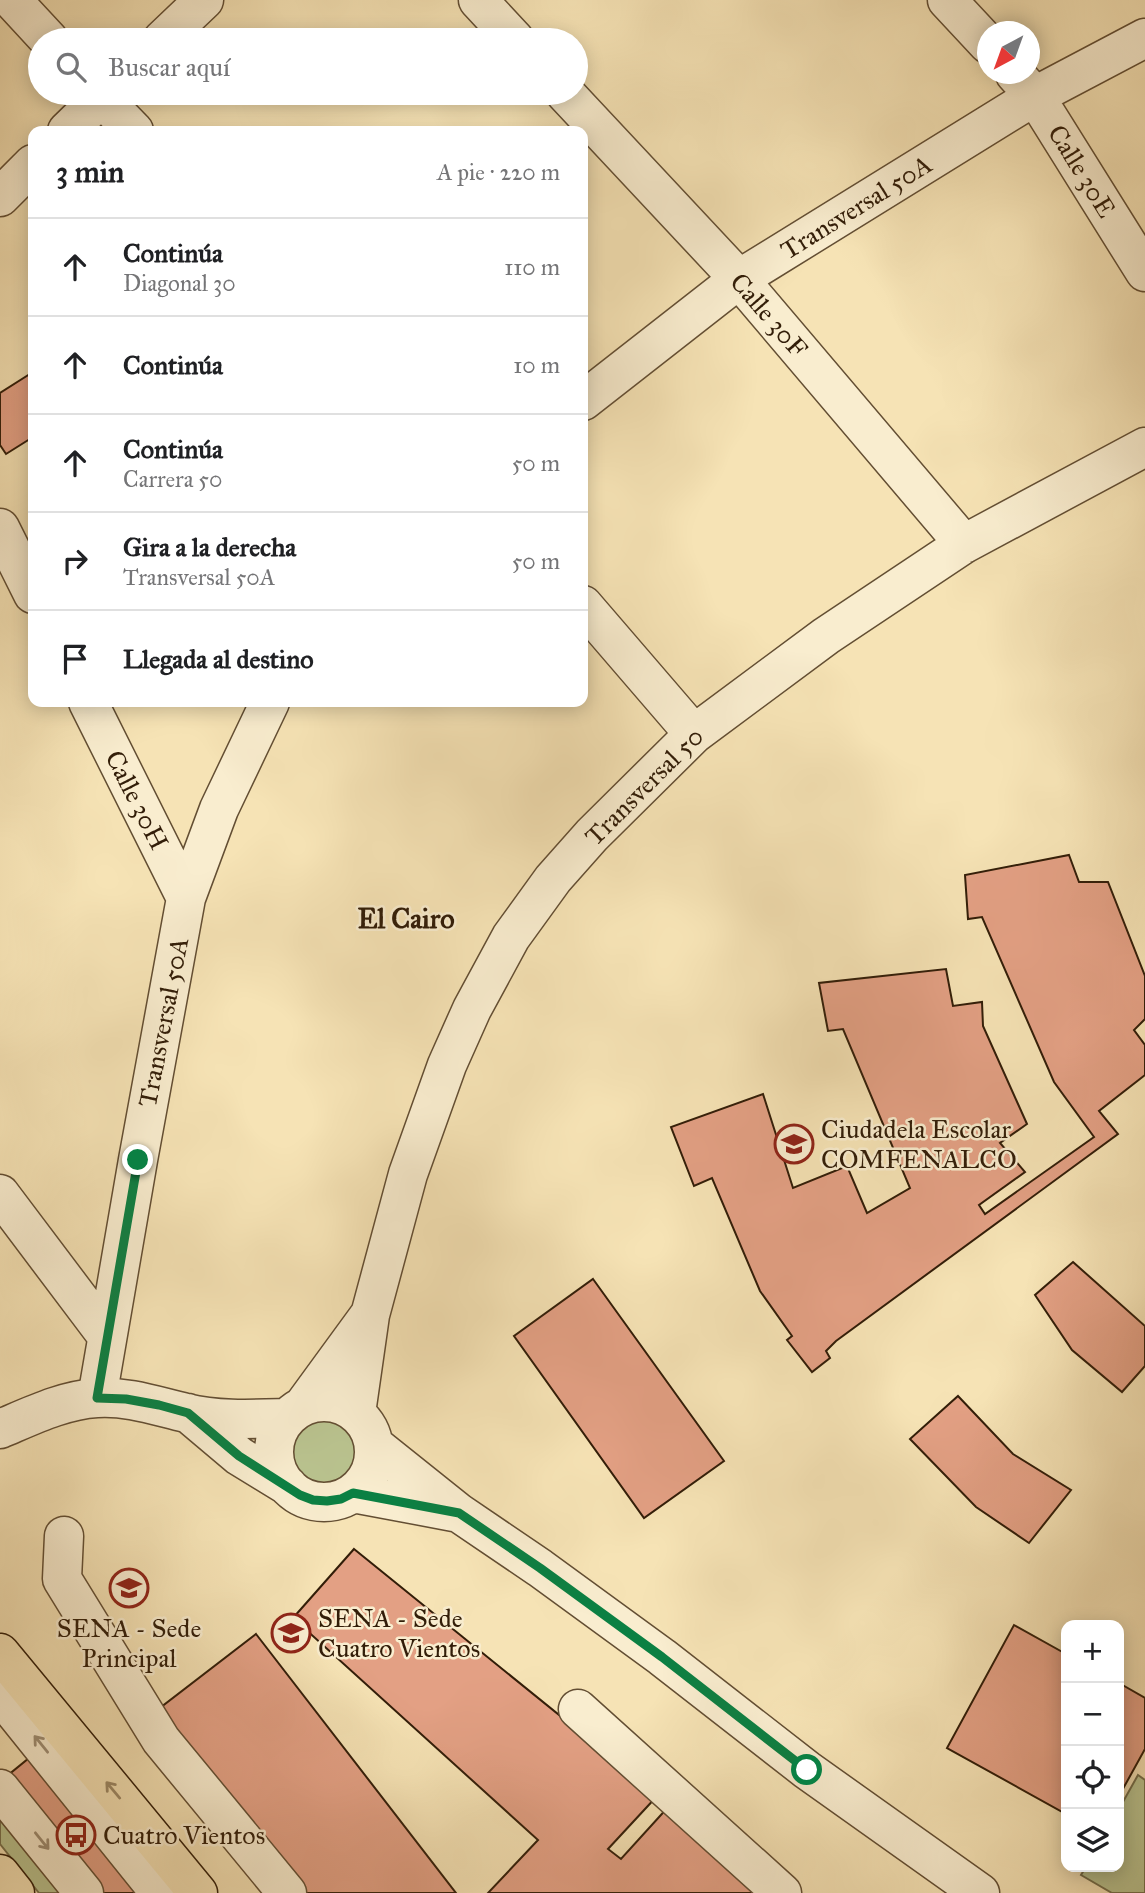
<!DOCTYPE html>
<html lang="es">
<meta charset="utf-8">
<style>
:root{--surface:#fff;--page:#f6f6f6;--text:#202124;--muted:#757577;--line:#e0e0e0}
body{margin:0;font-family:"IM FELL Great Primer",serif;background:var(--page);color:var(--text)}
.controls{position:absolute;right:21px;bottom:21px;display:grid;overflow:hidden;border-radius:14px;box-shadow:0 4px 18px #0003}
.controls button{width:63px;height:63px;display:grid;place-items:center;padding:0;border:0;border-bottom:2px solid var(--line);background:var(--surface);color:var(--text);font:35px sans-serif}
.compass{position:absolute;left:977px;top:21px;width:63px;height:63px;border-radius:50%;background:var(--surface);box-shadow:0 4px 18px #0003;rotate:221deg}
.stop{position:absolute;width:21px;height:21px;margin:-16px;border:5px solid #0b8043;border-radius:50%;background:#fff}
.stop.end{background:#0b8043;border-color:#fff;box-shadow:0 2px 7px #0008}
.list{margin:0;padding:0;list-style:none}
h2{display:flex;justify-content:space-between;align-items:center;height:91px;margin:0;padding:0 28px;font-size:30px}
h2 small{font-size:23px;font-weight:400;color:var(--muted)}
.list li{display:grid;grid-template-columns:46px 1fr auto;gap:21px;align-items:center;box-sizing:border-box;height:98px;padding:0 28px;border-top:2px solid var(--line)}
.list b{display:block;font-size:26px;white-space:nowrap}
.list p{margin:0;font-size:23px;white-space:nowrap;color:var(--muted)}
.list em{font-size:23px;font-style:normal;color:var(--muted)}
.icon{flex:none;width:38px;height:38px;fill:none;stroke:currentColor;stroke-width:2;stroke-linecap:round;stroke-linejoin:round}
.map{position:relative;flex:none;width:1145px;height:1893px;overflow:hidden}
.search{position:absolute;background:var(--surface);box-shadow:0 4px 18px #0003;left:28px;top:28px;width:560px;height:77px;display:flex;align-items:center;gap:18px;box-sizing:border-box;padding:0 24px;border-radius:38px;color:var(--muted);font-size:26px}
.panel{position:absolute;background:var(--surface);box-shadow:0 4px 18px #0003;left:28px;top:126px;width:560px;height:581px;border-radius:14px}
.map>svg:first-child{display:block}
</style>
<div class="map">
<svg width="1145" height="1893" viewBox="0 0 1145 1893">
<rect width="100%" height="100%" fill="#f6e3b5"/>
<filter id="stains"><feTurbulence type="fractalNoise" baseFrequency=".00286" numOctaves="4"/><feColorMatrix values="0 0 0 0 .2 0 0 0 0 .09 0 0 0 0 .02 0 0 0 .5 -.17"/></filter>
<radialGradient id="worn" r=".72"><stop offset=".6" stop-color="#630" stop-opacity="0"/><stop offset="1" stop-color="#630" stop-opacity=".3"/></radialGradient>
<path fill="#bac490" stroke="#76704c" stroke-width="2" d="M288 1454a36 36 0 1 1 72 0a36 36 0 1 1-72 0Z
M 1138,1775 L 1145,1780 L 1145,1893 L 1112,1893 L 1081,1875 L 1086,1867 L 1119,1867 L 1119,1809 Z
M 0,1814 L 63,1893 L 39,1893 L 0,1844 Z"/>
<path fill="#e3a084" stroke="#321d08" stroke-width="2" d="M 33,372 L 33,437 L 6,454 L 0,445 L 0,393 Z
M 1069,855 L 1079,882 L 1108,882 L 1145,976 L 1145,1019 L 1134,1030 L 1145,1045 L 1145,1075 L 1099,1111 L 1118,1134 L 836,1341 L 826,1351 L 830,1358 L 812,1372 L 787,1340 L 792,1336 L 760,1291 L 712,1178 L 694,1186 L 671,1127 L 763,1094 L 793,1188 L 847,1166 L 867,1213 L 910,1188 L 843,1029 L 828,1031 L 819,983 L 946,969 L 953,1006 L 982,1002 L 983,1026 L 1027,1124 L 1000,1143 L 1025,1172 L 979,1205 L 985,1214 L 1094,1137 L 1054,1082 L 982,917 L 968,919 L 965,875 Z
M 1073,1262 L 1145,1326 L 1145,1366 L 1122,1392 L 1072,1350 L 1035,1295 Z
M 593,1279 L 724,1461 L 644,1518 L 514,1336 Z
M 958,1396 L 1013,1454 L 1071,1490 L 1029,1543 L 976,1507 L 910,1439 Z
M 354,1549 L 658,1795 L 608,1849 L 621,1859 L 670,1805 L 770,1893 L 488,1893 L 538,1840 L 293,1618 Z
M 1014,1625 L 1066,1654 L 1066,1814 L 947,1748 Z
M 256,1634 L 456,1893 L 305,1893 L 156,1711 Z
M 1119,1683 L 1145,1698 L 1145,1749 L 1119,1796 Z
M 34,1754 L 146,1893 L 101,1893 L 7,1776 Z"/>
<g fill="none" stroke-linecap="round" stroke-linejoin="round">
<defs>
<path id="minor" d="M 12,0 L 49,40
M 478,0 L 515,40
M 947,0 L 988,44
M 162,40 L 204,0
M 1015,74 L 1035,96 L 1145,272
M 97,93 L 134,131
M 565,93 L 739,279 L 964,544
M 67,131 L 106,93
M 0,197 L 33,164
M 583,401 L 739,279 L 1035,96 L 1145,38
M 0,528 L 33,594
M 583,605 L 694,734
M 88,702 L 186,898
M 0,1194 L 107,1336
M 97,1398 L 138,1160 L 186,898 L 219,809 L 270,702
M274 1452a50 50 0 1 1 100 0a50 50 0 1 1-100 0Z
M 303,1406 L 368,1317
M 188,1413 L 239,1456 L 288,1486
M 356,1413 L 370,1315 L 408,1174 L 447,1065 L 472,1009 L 511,937 L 553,879 L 592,835 L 694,734 L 826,636 L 964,544 L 1145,447
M 0,1429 C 31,1416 63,1400 97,1398 C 128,1396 156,1406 186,1413 C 218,1421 254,1419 287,1418
M 374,1445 L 459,1513 L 540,1568 L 662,1657 L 807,1770 L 980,1893
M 353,1493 L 454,1512
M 64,1536 L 62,1579 L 161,1740 L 287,1893
M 0,1694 L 160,1893
M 578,1709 L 782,1893
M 0,1789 L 84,1893"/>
<path id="highway" d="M 0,1653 L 198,1893
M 0,1874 L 15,1893"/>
</defs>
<use href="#minor" stroke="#634e33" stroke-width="41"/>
<use href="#highway" stroke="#321d08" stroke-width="41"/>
<use href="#minor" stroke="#f9edcf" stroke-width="38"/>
<use href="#highway" stroke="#f6e3b5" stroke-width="38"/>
</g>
<defs><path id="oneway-shaft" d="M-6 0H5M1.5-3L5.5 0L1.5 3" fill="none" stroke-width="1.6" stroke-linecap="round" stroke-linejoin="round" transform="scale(1.75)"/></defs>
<g stroke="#9f8f75">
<use href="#oneway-shaft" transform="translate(41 1744) rotate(-129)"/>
<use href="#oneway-shaft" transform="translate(42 1841) rotate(51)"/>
</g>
<use stroke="#9e8a67" href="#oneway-shaft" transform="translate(113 1790) rotate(-130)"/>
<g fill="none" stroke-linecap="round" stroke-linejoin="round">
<path stroke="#0b8043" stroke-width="9" d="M 138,1160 L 97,1398 L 126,1399 L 159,1405 L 188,1413 L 239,1456 L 300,1495 L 313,1500 L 327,1501 L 341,1499 L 353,1493 L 459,1513 L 540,1568 L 662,1657 L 807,1770"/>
</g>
<defs>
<symbol id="school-ring" viewBox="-11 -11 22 22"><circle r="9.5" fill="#f9edcf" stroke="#8f2418" stroke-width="1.5"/><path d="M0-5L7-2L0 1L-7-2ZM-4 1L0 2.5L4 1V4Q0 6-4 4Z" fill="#8f2418"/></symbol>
<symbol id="university-ring" viewBox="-11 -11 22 22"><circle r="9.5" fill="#f9edcf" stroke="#8f2418" stroke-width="1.5"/><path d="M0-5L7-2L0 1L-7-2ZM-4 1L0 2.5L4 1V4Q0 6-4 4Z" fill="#8f2418"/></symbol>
<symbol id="bus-ring" viewBox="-11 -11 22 22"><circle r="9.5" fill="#f9edcf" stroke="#8f2418" stroke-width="1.5"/><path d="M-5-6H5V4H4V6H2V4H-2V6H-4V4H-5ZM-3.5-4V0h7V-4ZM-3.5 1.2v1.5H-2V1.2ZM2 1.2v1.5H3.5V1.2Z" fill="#8f2418"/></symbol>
</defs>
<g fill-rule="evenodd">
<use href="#school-ring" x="772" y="1122" width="44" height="44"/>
<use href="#university-ring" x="107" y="1566" width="44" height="44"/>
<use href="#university-ring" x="269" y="1611" width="44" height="44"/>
<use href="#bus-ring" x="54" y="1813" width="44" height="44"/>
</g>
<g text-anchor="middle" stroke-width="5" stroke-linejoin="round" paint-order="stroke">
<g font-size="26" fill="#321d08" stroke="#f9edcf">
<text transform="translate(1082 171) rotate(58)" y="9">Calle 30E</text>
<text transform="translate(856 207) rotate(-32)" y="9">Transversal 50A</text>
<text transform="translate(769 315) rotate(49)" y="9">Calle 30F</text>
<text transform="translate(644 786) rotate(-45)" y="9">Transversal 50</text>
<text transform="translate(137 800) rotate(63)" y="9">Calle 30H</text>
<text transform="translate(163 1022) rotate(-79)" y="9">Transversal 50A</text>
</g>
<g font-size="26" fill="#321d08" stroke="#f9edcf" text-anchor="start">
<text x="821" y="1138">Ciudadela Escolar<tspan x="821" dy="30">COMFENALCO</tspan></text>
<text x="318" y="1627">SENA - Sede<tspan x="318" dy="30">Cuatro Vientos</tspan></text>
<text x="129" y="1637" text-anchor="middle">SENA - Sede<tspan x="129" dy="30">Principal</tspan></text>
<text x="103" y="1844">Cuatro Vientos</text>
</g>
<g font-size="28" font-weight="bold" fill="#321d08" stroke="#f9edcf">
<text x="406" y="928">El Cairo</text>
</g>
</g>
<rect width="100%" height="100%" filter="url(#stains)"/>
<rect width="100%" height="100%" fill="url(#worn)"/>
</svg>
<div class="controls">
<button>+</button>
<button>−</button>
<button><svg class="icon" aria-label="locate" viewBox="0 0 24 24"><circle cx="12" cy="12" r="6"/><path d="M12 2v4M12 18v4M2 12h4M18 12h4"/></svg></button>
<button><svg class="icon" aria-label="layers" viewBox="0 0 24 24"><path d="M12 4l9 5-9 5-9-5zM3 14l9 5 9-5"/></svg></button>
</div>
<svg class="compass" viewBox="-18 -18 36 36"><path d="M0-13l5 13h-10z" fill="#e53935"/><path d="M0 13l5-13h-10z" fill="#757577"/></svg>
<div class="stop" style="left:807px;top:1770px"></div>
<div class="stop end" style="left:138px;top:1160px"></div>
<div class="search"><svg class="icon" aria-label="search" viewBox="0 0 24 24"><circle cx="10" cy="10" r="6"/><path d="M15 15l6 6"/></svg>Buscar aquí</div>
<section class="panel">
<h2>3 min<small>A pie · 220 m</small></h2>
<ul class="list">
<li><svg class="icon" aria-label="ahead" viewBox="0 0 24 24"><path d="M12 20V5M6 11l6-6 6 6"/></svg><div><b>Continúa</b><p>Diagonal 30</p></div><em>110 m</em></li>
<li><svg class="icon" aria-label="ahead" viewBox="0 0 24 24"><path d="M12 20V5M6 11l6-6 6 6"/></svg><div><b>Continúa</b></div><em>10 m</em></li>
<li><svg class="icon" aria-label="ahead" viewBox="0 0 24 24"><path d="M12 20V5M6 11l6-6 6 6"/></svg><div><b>Continúa</b><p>Carrera 50</p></div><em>50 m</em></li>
<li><svg class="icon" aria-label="right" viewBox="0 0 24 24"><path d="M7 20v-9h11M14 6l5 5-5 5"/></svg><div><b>Gira a la derecha</b><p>Transversal 50A</p></div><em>50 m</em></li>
<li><svg class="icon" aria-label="arrive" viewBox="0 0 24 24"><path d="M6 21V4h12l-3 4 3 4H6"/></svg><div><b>Llegada al destino</b></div></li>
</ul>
</section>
</div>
